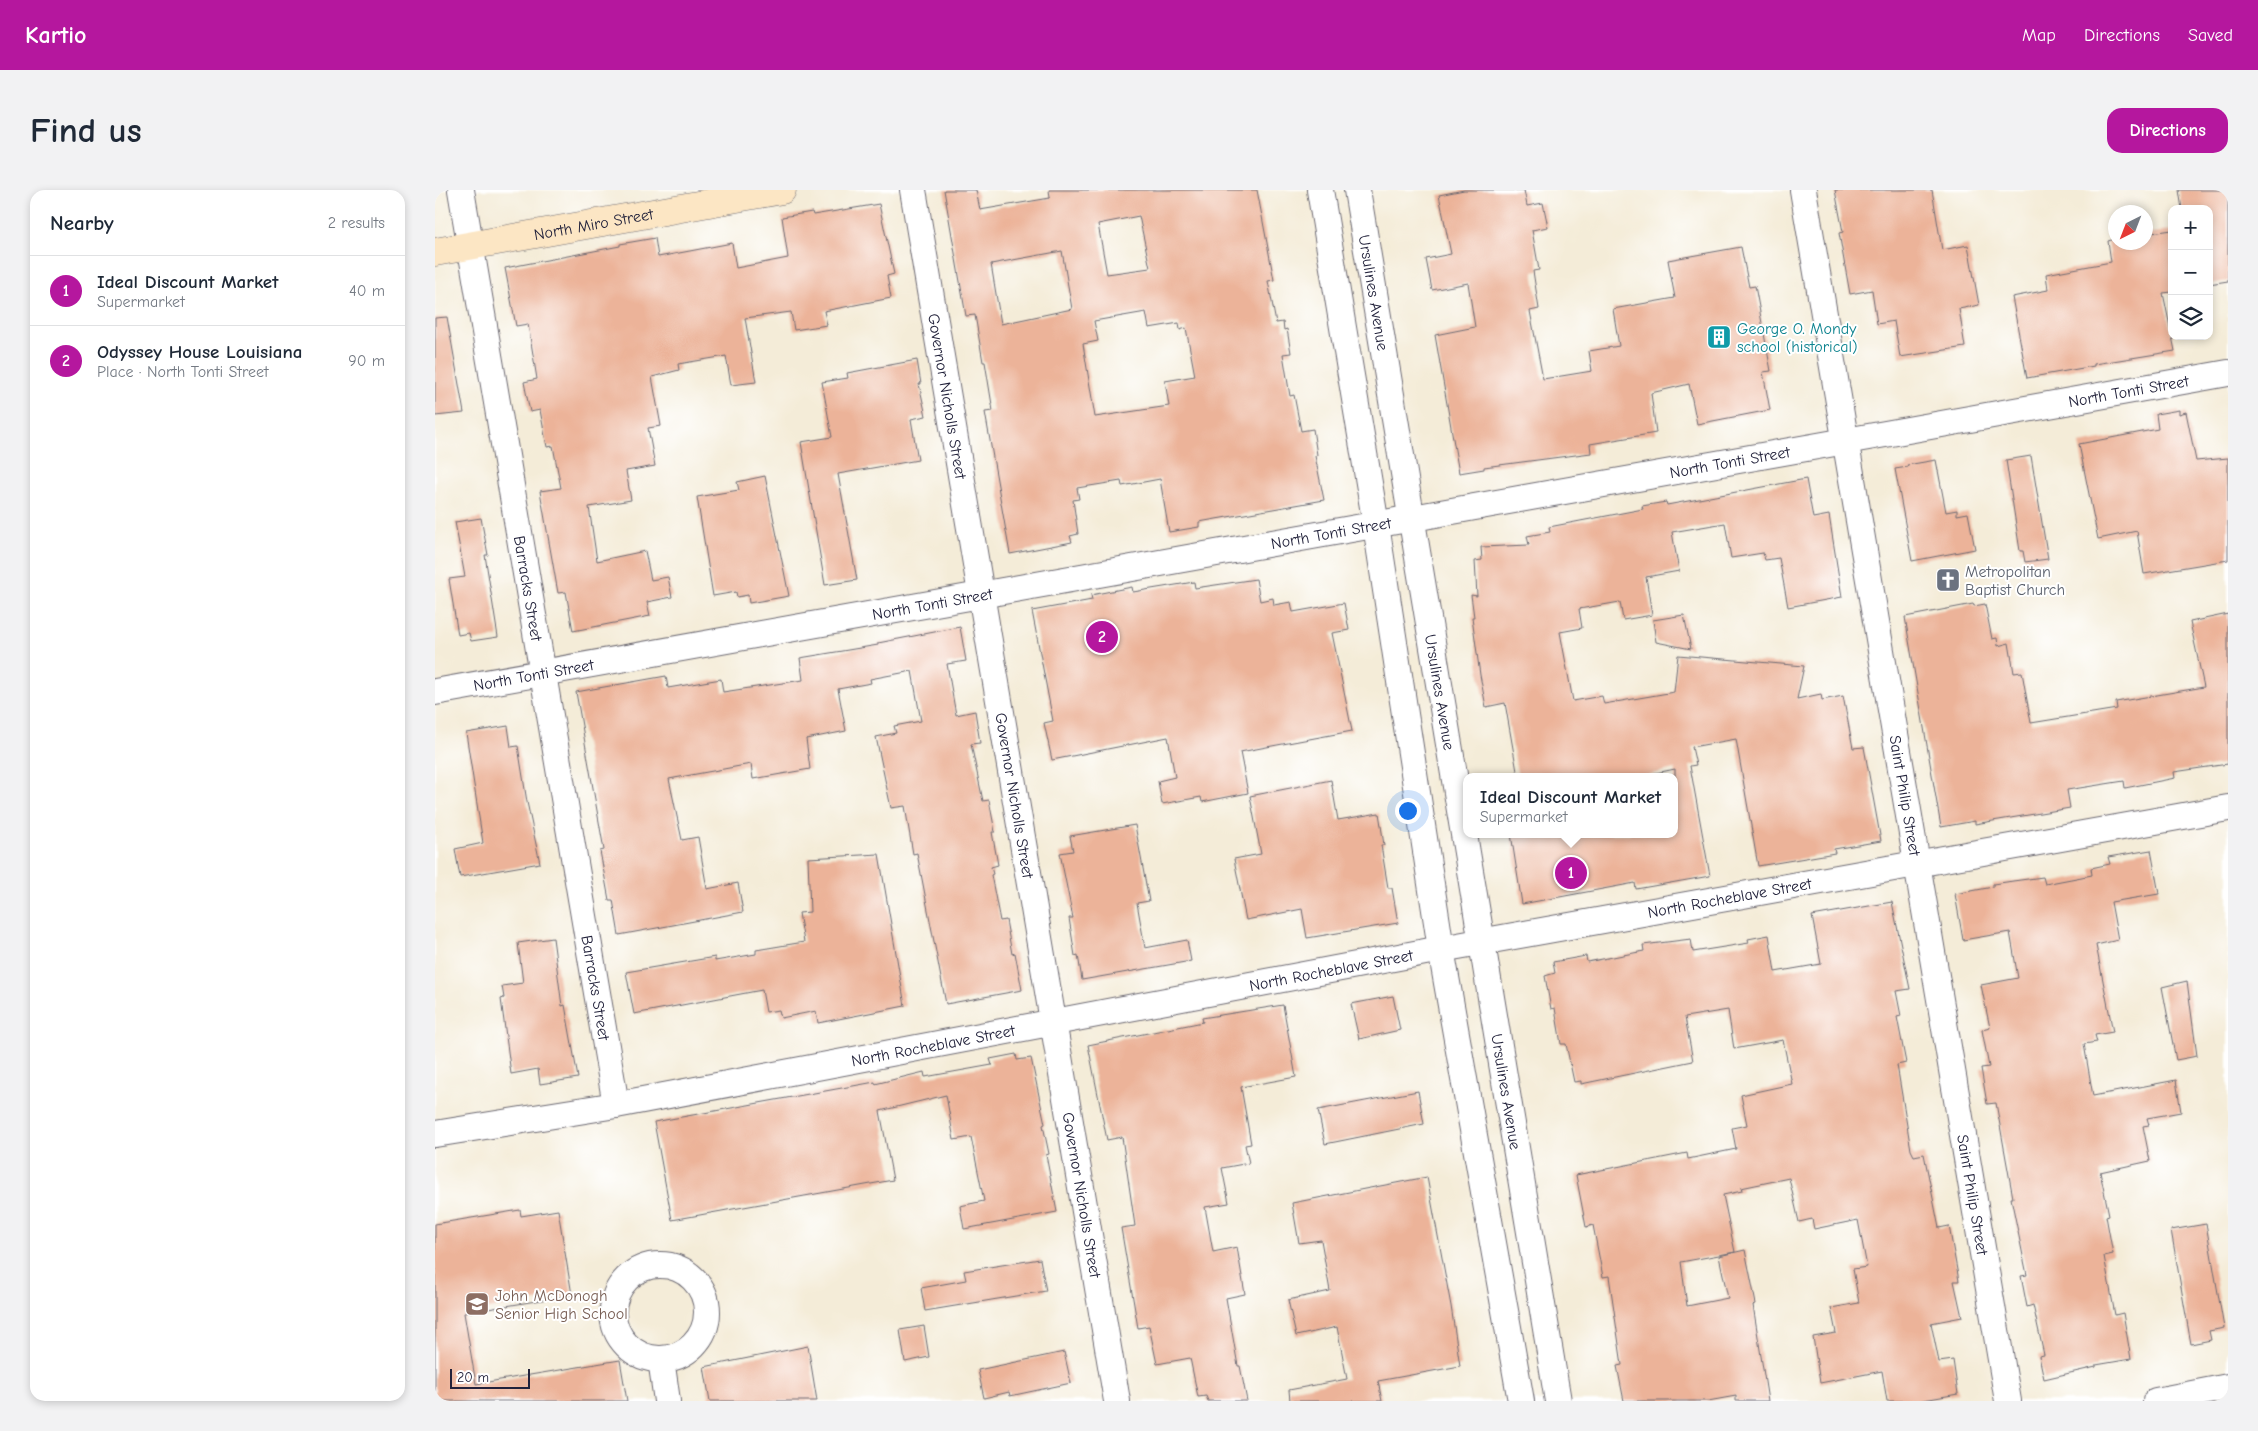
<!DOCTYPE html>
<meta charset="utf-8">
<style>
:root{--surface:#fff;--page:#f2f2f3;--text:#1f2937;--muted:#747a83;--line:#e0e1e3;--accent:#b5179e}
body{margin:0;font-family:"Comic Neue",sans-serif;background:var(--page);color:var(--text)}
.controls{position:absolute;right:15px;top:15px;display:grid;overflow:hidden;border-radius:10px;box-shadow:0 2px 8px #0003}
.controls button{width:45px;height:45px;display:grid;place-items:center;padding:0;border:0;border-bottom:1px solid var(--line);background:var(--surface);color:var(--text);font:25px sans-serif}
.compass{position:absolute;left:1673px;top:15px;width:45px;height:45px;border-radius:50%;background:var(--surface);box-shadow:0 2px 8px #0003;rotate:222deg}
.scale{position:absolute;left:15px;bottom:12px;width:80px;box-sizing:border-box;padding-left:5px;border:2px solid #22223b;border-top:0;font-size:14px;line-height:18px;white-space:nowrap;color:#22223b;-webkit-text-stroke:4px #fff;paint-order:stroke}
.you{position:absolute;left:972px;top:620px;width:18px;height:18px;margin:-12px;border:4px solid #fff;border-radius:50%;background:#1a73e8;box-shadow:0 0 0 8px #1a73e833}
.badge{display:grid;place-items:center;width:32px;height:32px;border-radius:50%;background:var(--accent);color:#fff;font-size:16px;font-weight:700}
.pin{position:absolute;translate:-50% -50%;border:2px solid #fff;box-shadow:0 1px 5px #0006}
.popup{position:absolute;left:1028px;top:583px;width:215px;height:65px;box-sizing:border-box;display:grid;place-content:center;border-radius:10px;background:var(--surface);filter:drop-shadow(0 1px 4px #0005);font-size:16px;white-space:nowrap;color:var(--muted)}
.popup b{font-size:19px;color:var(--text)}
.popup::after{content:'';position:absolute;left:50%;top:100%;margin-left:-10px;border:10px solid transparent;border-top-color:var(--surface)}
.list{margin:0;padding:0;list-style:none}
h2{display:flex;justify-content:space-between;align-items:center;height:65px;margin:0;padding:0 20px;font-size:21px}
h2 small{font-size:16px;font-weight:400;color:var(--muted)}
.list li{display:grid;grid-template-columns:32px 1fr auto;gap:15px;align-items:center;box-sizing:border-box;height:70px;padding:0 20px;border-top:1px solid var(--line)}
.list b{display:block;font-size:19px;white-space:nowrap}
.list p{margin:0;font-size:16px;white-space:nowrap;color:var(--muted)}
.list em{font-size:16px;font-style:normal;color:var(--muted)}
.icon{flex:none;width:28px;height:28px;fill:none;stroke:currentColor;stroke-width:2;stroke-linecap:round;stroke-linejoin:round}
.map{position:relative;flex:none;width:1793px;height:1211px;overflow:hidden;border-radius:15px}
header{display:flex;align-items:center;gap:30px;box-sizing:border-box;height:70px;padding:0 25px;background:var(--accent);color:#fff}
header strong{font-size:24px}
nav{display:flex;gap:28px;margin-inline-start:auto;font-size:18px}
.intro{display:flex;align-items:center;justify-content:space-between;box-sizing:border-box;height:120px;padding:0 30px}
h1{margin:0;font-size:35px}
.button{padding:12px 22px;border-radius:15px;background:var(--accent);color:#fff;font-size:18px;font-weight:700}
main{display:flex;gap:30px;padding:0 30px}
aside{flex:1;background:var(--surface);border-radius:15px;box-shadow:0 2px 8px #0003}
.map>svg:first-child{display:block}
</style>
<header>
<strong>Kartio</strong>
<nav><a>Map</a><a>Directions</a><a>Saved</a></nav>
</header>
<div class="intro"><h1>Find us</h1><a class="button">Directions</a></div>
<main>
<aside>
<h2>Nearby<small>2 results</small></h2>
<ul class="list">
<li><span class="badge">1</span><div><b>Ideal Discount Market</b><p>Supermarket</p></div><em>40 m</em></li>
<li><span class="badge">2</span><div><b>Odyssey House Louisiana</b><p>Place · North Tonti Street</p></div><em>90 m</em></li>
</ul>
</aside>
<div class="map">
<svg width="1793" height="1211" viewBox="0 0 1793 1211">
<rect width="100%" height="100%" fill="#fff"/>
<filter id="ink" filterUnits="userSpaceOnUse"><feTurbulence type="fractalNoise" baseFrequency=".02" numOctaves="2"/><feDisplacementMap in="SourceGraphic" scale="10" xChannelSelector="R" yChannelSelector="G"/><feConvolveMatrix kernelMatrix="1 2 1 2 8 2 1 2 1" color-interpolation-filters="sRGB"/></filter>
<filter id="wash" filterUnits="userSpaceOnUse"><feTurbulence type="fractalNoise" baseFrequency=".0096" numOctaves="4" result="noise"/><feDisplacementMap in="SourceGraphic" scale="20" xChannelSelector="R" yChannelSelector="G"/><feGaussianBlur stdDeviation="1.12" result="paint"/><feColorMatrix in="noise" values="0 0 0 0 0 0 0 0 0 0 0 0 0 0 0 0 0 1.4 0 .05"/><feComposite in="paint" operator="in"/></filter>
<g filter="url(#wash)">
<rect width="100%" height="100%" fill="#f4ecd8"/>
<g id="blocks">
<path fill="#ecb399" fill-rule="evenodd" d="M 509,0 L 541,0 L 545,20 L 615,8 L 614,0 L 822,0 L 839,90 L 833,91 L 841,133 L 848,132 L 849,140 L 852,139 L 856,163 L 848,164 L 855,206 L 859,205 L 866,241 L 878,239 L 882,265 L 880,266 L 889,310 L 764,332 L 764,337 L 734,342 L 725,289 L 687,296 L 686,291 L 642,298 L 644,309 L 638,310 L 643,344 L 635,346 L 637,352 L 575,364 L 550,222 L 558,221 L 550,172 L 548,172 L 540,125 L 531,126 ZM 704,26 L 715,78 L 672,84 L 663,34 ZM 627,61 L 637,119 L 566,134 L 556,74 ZM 711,122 L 714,138 L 744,133 L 745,140 L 751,138 L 760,186 L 730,191 L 734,216 L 660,227 L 648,154 L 663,151 L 659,131 Z
M 1029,0 L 1089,0 L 1092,16 L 1108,13 L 1113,37 L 1097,40 L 1104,80 L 1098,81 L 1104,119 L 1095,121 L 1108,189 L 1157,181 L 1154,161 L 1184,156 L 1178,119 L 1240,108 L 1233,70 L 1306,57 L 1314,97 L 1320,96 L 1336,181 L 1328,182 L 1335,220 L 1262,234 L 1254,194 L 1216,203 L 1221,243 L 1155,254 L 1156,263 L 1049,277 L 1049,279 L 1024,283 L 1000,145 L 1040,137 L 1033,93 L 997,100 L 991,69 L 1016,64 L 1004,5 Z
M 1400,0 L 1497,0 L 1507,60 L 1533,55 L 1544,115 L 1524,119 L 1530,157 L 1465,167 L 1459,131 L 1442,134 L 1437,100 L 1415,104 L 1404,43 L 1408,42 Z
M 1744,0 L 1793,0 L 1793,91 L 1774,94 L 1774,19 L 1747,19 Z
M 444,14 L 459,84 L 452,86 L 456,108 L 389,121 L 392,135 L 359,140 L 356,122 L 310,128 L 321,192 L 296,195 L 291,166 L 243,174 L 244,180 L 217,187 L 226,236 L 213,238 L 220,276 L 191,281 L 196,310 L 154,317 L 162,371 L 210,361 L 216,390 L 233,387 L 237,407 L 212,412 L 215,426 L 138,441 L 131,402 L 123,403 L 105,301 L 126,298 L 118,256 L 112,257 L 105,220 L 95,222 L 89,192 L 102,189 L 93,134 L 81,136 L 70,78 L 185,56 L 185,54 L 220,48 L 223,67 L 297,53 L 301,78 L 353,68 L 347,27 L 377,22 L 378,25 Z
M 1737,40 L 1737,102 L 1728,103 L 1740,161 L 1659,174 L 1659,176 L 1592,188 L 1577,107 L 1613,100 L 1611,84 L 1676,72 L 1673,51 L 1680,49 L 1680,52 L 1710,52 L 1710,44 Z
M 12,127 L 29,223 L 0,226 L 0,128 Z
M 482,170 L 486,194 L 484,194 L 491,226 L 476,229 L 483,270 L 403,284 L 422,390 L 390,395 L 366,252 L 397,247 L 387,192 L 413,188 L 412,183 Z
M 1744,220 L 1744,224 L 1751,222 L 1761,271 L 1793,268 L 1793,370 L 1709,384 L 1702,341 L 1663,349 L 1644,254 L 1723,239 L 1721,224 Z
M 1596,266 L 1613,369 L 1590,372 L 1588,361 L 1585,361 L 1571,270 Z
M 1501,270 L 1511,322 L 1522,320 L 1522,325 L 1533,323 L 1540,359 L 1477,371 L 1460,279 L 1473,277 L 1472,275 Z
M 330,286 L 354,406 L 314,413 L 313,405 L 302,407 L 301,402 L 278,406 L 262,307 L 304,300 L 302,292 Z
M 1371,289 L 1378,328 L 1394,325 L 1407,407 L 1353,417 L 1344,368 L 1330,370 L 1328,363 L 1296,368 L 1290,333 L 1237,342 L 1244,381 L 1211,387 L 1217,425 L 1188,430 L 1185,412 L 1144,419 L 1147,438 L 1125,442 L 1138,511 L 1167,506 L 1169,514 L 1239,502 L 1243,465 L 1369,476 L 1362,509 L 1386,504 L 1387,510 L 1408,506 L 1418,558 L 1429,557 L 1446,651 L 1399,659 L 1400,663 L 1323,676 L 1301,549 L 1257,557 L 1261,575 L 1255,576 L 1275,686 L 1201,699 L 1200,693 L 1087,714 L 1076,644 L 1240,644 L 1240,579 L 1202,587 L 1083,587 L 1070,513 L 1051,517 L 1045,485 L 1037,427 L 1039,427 L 1036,405 L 1042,406 L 1040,371 L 1047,370 L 1046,357 L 1094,355 L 1092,346 L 1115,342 L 1114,337 L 1208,319 L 1207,316 L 1231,312 L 1232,315 Z
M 46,328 L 53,365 L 50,365 L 63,447 L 36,451 L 34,443 L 23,445 L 14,389 L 30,387 L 20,332 Z
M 821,389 L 825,411 L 838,408 L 839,415 L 856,412 L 858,422 L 909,413 L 914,440 L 897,443 L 917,541 L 805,562 L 813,603 L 767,612 L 766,607 L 727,614 L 723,591 L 740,587 L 733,547 L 617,570 L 609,533 L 618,531 L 597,421 L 657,410 L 656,405 L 697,397 L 698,402 L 759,392 L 760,398 Z
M 1538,414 L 1539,416 L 1550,414 L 1557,449 L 1562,448 L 1563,456 L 1574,453 L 1579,483 L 1587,482 L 1596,533 L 1682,519 L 1681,512 L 1769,497 L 1755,432 L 1793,424 L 1793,574 L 1739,582 L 1740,588 L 1690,598 L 1689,591 L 1632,600 L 1635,618 L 1540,634 L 1540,631 L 1506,637 L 1470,427 Z
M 1249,425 L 1256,459 L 1221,452 L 1218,430 Z
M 525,437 L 531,471 L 512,474 L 521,525 L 540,521 L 545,553 L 536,554 L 548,611 L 554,610 L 560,642 L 557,642 L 563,675 L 556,677 L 558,684 L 556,685 L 565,731 L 571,730 L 577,764 L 580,763 L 587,800 L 511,814 L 482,663 L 478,664 L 470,616 L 456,618 L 441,547 L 461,543 L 459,536 L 486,531 L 477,481 L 435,489 L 436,493 L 403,499 L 411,541 L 371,549 L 375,579 L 318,589 L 316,574 L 234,589 L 247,650 L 263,647 L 272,699 L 303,693 L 308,722 L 184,745 L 178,710 L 174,710 L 165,661 L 169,660 L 141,502 L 231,486 L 233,498 L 286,489 L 288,502 L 368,490 L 365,468 L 443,455 L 443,453 Z
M 73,536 L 76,557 L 83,556 L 92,612 L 105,673 L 25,687 L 20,659 L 48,653 L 31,543 Z
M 896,590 L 903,630 L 944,623 L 949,655 L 946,655 L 953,698 L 957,698 L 963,733 L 872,748 L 867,719 L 811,730 L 799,669 L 826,664 L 815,606 Z
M 700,635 L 714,711 L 702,713 L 710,758 L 752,750 L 756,771 L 647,790 L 643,765 L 640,766 L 634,728 L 638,728 L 625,663 L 638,661 L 635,646 Z
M 1716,660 L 1724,704 L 1676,712 L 1683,750 L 1661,755 L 1678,842 L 1660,845 L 1662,852 L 1649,854 L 1658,906 L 1741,890 L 1746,922 L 1712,928 L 1714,935 L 1708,936 L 1715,971 L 1665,982 L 1674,1025 L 1671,1026 L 1678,1064 L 1669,1066 L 1680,1125 L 1688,1123 L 1696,1169 L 1661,1175 L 1661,1177 L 1609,1189 L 1604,1166 L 1609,1165 L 1598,1115 L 1592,1117 L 1586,1086 L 1592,1085 L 1576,1008 L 1578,1008 L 1561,913 L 1552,914 L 1546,878 L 1554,877 L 1547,840 L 1555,838 L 1546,795 L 1583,788 L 1575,742 L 1528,750 L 1520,704 L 1558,697 L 1558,694 L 1578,691 L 1608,687 L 1610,694 L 1657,685 L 1656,678 L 1675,674 L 1673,667 Z
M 444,664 L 470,816 L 383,833 L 381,821 L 346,828 L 344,820 L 331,822 L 327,800 L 199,824 L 191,782 L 280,767 L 280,771 L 321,764 L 321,760 L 369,752 L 364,723 L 375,722 L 373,668 Z
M 1457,712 L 1475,799 L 1461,801 L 1466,826 L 1462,827 L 1471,873 L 1462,875 L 1476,960 L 1479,966 L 1489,964 L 1504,1038 L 1514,1036 L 1524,1091 L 1519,1091 L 1527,1127 L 1496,1133 L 1504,1172 L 1518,1170 L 1523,1204 L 1483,1211 L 1452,1211 L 1447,1181 L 1385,1193 L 1378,1147 L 1401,1143 L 1396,1118 L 1424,1113 L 1418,1079 L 1432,1077 L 1423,1030 L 1379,1039 L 1377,1029 L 1364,1032 L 1354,988 L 1306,998 L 1307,1001 L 1288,1005 L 1300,1062 L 1246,1072 L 1252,1116 L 1293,1108 L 1284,1066 L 1310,1060 L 1321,1114 L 1318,1115 L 1333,1211 L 1301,1211 L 1301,1206 L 1273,1211 L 1189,1211 L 1182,1176 L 1187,1175 L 1174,1086 L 1168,1087 L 1158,1035 L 1151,1037 L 1141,985 L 1252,963 L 1253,969 L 1301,959 L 1297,938 L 1312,935 L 1306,905 L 1357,894 L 1348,850 L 1299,859 L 1293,820 L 1250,827 L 1258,871 L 1146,894 L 1146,891 L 1139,892 L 1131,854 L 1126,854 L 1120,818 L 1116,819 L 1110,786 L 1120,783 L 1118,772 L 1151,766 L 1152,772 L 1209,761 L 1208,755 L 1256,749 L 1258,762 L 1314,753 L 1313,749 L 1334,745 L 1340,782 L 1386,774 L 1377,726 Z
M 118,748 L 127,816 L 130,815 L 143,888 L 105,894 L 103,879 L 76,884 L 66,809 L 69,808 L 67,796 L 88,793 L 83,753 Z
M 1752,791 L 1762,866 L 1741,870 L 1727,797 Z
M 958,806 L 965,840 L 924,849 L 916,814 Z
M 848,815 L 861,887 L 806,897 L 816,954 L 810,955 L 814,973 L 787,978 L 794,1013 L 770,1017 L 778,1062 L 802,1057 L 810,1104 L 791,1108 L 803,1176 L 805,1176 L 812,1211 L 773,1211 L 771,1206 L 763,1207 L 755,1168 L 722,1174 L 714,1136 L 703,1138 L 686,1038 L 700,1036 L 687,947 L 672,950 L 653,855 L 768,832 L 767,828 Z
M 581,864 L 582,870 L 596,868 L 610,934 L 608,935 L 614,964 L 611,965 L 622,1022 L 529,1039 L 525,1016 L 549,1011 L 536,947 L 519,950 L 511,905 L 445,921 L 458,990 L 237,1030 L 219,932 L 440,892 L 440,894 L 489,882 L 490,887 L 557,875 L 555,869 Z
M 983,901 L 989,934 L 890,954 L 883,920 Z
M 992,987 L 1016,1116 L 1025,1176 L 943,1191 L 947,1211 L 855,1211 L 854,1200 L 912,1189 L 902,1137 L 861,1146 L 853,1110 L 895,1101 L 886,1050 L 864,1053 L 857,1013 Z
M 85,1020 L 86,1026 L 123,1020 L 137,1105 L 29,1123 L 41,1194 L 185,1170 L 192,1211 L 0,1211 L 0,1034 Z
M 1771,1034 L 1789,1138 L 1774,1141 L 1776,1150 L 1756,1154 L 1736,1040 Z
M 605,1069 L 611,1101 L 490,1121 L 486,1098 L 531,1090 L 529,1081 Z
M 489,1136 L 494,1167 L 470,1172 L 465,1140 Z
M 373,1156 L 382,1211 L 275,1211 L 269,1177 Z
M 629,1162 L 636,1193 L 575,1206 L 574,1202 L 549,1208 L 543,1180 Z"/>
</g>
</g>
<g filter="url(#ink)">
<use href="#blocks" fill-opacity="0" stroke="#6c6972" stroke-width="1"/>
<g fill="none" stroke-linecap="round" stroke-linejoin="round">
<defs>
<g id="street">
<path id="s1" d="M 26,0 L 181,915"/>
<path id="s2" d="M 478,0 L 682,1211"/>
<path d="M 885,0 L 941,335 L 1006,759 L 1086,1211"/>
<path id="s3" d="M 922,0 L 1123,1211"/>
<path id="s4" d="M 1368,0 L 1573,1211"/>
<path id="s5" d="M 0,502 L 1793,183"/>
<path id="s6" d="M 0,944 L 181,915 L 1006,759 L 1793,618"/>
<circle cx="225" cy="1122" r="47"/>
<path d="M 226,1169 L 232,1211"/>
<path d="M 1721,1211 L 1793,1197"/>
</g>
<g id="secondary">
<path id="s7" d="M 0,62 L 347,0"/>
</g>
</defs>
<use href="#street" stroke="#6c6972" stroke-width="28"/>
<use href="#secondary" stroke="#6c6972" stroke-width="29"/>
<use href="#street" stroke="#fff" stroke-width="26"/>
<use href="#secondary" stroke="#fce6c4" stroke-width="28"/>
</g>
</g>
<defs>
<symbol id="building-square" viewBox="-11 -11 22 22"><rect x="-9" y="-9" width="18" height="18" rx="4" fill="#0f9aa8" stroke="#fff"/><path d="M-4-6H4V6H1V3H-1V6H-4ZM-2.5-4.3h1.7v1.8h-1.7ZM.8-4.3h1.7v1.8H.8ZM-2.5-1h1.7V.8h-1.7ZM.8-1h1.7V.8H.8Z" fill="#fff"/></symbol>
<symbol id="church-square" viewBox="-11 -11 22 22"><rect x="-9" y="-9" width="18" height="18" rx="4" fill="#6b7280" stroke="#fff"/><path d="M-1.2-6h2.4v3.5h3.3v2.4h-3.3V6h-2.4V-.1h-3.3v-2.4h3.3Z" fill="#fff"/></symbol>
<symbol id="school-square" viewBox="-11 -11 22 22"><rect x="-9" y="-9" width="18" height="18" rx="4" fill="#8d6e63" stroke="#fff"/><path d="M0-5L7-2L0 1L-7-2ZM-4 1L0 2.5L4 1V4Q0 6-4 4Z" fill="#fff"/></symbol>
</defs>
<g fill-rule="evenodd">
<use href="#building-square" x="1270" y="133" width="28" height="28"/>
<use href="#church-square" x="1499" y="376" width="28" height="28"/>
<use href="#school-square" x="28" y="1100" width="28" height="28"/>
</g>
<g text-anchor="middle" stroke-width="4" stroke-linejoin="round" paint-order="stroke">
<g font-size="16" fill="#22223b" stroke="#fff">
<text dy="6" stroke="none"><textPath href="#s7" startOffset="161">North Miro Street</textPath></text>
<text dy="6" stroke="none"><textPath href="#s3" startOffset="104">Ursulines Avenue</textPath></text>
<text dy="6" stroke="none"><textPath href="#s5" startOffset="1720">North Tonti Street</textPath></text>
<text dy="6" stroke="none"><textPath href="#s2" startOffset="209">Governor Nicholls Street</textPath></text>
<text dy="6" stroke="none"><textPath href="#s5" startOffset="1315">North Tonti Street</textPath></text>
<text dy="6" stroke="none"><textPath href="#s5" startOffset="910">North Tonti Street</textPath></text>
<text dy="6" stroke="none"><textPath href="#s1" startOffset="404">Barracks Street</textPath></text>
<text dy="6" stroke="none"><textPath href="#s5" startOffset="505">North Tonti Street</textPath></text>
<text dy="6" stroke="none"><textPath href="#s5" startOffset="100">North Tonti Street</textPath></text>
<text dy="6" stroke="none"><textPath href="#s3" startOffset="509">Ursulines Avenue</textPath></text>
<text dy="6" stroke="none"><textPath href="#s2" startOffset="614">Governor Nicholls Street</textPath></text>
<text dy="6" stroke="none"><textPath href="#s4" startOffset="614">Saint Philip Street</textPath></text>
<text dy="6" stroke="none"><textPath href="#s6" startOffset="1316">North Rocheblave Street</textPath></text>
<text dy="6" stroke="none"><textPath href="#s6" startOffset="911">North Rocheblave Street</textPath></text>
<text dy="6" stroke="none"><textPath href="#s1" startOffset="809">Barracks Street</textPath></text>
<text dy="6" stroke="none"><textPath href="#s6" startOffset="506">North Rocheblave Street</textPath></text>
<text dy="6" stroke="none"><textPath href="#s3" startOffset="914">Ursulines Avenue</textPath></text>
<text dy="6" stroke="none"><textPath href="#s2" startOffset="1019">Governor Nicholls Street</textPath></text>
<text dy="6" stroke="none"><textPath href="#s4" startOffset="1019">Saint Philip Street</textPath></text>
</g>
<g font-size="16" fill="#0d838f" stroke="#fff" text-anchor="start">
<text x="1302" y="144">George O. Mondy<tspan x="1302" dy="18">school (historical)</tspan></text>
</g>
<g font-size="16" fill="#5b616d" stroke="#fff" text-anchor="start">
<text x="1530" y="387">Metropolitan<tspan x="1530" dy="18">Baptist Church</tspan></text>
</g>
<g font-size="16" fill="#785e54" stroke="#fff" text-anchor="start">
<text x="60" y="1111">John McDonogh<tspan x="60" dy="18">Senior High School</tspan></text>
</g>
</g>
</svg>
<div class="controls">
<button>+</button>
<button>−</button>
<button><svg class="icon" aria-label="layers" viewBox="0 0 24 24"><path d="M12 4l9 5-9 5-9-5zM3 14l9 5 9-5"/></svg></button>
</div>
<svg class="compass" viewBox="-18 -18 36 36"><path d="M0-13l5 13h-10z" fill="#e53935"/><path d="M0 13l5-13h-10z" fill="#747a83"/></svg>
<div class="scale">20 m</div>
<div class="you"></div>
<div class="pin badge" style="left:1136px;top:683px">1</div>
<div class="popup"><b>Ideal Discount Market</b>Supermarket</div>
<div class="pin badge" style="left:667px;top:447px">2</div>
</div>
</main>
